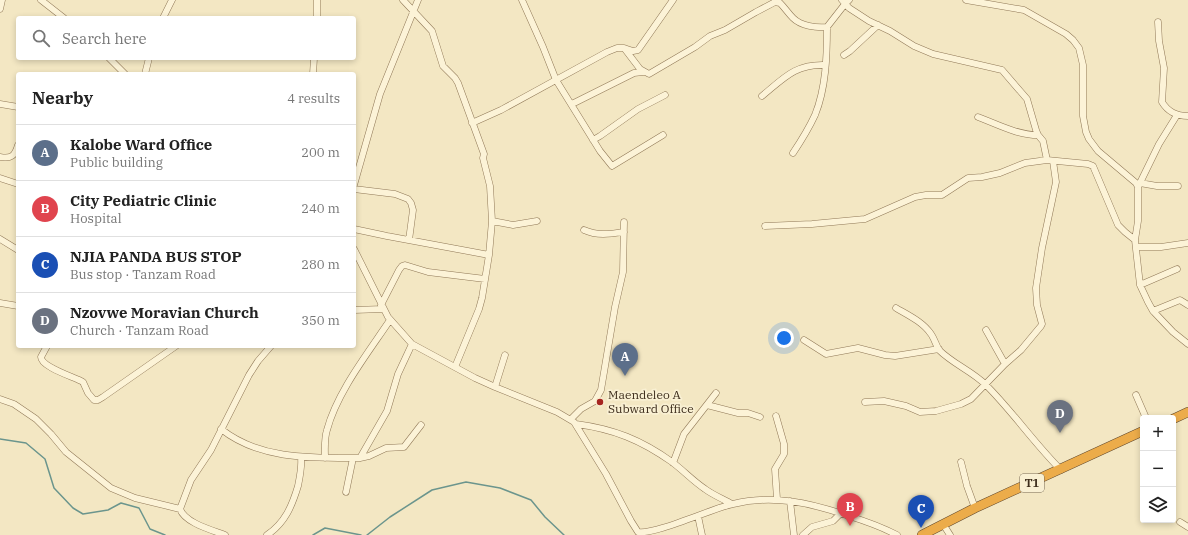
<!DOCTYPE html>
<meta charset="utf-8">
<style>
:root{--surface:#fff;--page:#f6f6f6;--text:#222;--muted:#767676;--line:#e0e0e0;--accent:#db2777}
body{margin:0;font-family:"IBM Plex Serif",serif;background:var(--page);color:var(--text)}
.controls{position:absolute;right:12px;bottom:12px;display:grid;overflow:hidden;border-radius:4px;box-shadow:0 2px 6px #0003}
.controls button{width:36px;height:36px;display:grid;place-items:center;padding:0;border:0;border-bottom:1px solid var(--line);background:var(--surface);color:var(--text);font:20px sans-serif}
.you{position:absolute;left:784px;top:338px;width:14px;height:14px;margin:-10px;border:3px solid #fff;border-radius:50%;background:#1a73e8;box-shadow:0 0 0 6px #1a73e833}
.badge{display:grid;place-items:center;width:26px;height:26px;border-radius:50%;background:var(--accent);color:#fff;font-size:13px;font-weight:700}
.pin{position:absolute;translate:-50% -33px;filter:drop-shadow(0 1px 2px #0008)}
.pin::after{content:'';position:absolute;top:21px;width:14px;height:12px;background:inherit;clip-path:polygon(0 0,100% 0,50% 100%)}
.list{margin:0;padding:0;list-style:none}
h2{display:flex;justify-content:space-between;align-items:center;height:52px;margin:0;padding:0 16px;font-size:17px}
h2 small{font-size:13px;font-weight:400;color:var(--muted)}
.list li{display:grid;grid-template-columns:26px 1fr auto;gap:12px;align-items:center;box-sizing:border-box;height:56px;padding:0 16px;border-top:1px solid var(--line)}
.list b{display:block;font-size:15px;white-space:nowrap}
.list p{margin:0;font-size:13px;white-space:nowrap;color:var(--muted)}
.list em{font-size:13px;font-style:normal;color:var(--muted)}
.icon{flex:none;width:22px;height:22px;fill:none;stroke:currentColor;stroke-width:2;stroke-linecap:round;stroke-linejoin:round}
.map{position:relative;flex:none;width:1188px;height:535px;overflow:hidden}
.search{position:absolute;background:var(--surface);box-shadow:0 2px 6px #0003;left:16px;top:16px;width:340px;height:44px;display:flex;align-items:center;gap:10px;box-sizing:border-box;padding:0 14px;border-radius:4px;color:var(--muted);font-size:15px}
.panel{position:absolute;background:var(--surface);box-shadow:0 2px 6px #0003;left:16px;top:72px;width:340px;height:276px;border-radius:4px}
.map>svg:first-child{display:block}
</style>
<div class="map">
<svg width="1188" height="535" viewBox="0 0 1188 535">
<rect width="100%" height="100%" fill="#f3e7c3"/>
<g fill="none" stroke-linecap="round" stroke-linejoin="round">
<path stroke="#6b958d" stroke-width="1.5" d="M 0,439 L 26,443 L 45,459 L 54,488 L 73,508 L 83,514 L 108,510 L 121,503 L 139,508 L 150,529 L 165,535
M 313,535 L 325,528 L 361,535
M 367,535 L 390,517 L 432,490 L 466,482 L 500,488 L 531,500 L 545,517 L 564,535"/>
<defs>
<path id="minor" d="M 41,0 L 64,18
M 317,0 L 317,18
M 403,0 L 432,31 L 443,66 L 455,78 L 458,83 L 484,154 L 483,158 L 490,186 L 492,221 L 489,255 L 482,298 L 479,309 L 455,367
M 522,0 L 543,47 L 556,80 L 600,151 L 612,166 L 663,135
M 842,0 L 849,8 L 869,21 L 890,31 L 914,46 L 933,54 L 1002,70 L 1027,99 L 1036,130 L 1038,135 L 1043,141 L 1047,160
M 966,0 L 1024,10 L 1066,34 L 1073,40 L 1079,48 L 1083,65 L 1083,116 L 1086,132 L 1089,139 L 1098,151 L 1136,183 L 1138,187 L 1138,221 L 1135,240 L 1140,285 L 1148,302 L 1153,311 L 1173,332 L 1188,344
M 0,9 L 2,0
M 163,18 L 172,0
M 1158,22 L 1159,41 L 1164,68 L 1162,102 C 1168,112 1177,116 1188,116
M 624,48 L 633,51 L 638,50 L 673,0
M 844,55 L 850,51 L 878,25
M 109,58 L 125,74
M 145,74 L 149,58
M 313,74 L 314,58
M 762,96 C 784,78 795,64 825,65
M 0,104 L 18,107
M 572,104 L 634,73 L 643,72
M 978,117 C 997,124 1017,135 1038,135
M 472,123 L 501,110 L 607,52 L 617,48 L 624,48 L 640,69 L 649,74 L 695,47 L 710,36 L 725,30 L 756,12 L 775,2 L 780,3 C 785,8 788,13 793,18 C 801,26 816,28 827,27 L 845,4 L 849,0
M 593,140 L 600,136 L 638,109 L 665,95
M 793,153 C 801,141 809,128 815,115 C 826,88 827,56 827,27
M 0,157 C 11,159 15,156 18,145
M 0,178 L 18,184
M 1140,183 L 1157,186 L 1178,186
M 354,185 L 380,94 L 418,0
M 1138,187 L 1159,144 L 1177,115
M 354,189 L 395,194 L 408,199 L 411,203 L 413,210 L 409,240
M 492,221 L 513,225 L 537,221
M 765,226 L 812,224 L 865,219 L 915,197 L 926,195 L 942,195 L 968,178 L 982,177 L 1000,173 L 1025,163 L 1047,160 L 1088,164 L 1093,166 L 1118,225 L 1125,232 L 1135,240
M 354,229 L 387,236 L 489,255
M 584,230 C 597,236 610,234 624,232
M 0,239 L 18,250
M 1136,247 L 1161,247 L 1188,243
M 354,249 L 388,317 L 412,344 L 475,378 L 495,387 L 557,412 L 574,422 L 606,474 L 631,521 L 638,532 C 655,535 713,508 733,504 C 773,494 811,503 849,516 C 865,521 882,527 897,535
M 1140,285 L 1177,269
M 0,303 L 18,306
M 381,305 L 399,270 L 402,266 L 405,265 L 428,272 L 485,279
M 896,308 C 908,315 923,322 931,334 C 934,338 936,345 939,350 C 953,364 972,371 986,385 C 1013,412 1034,443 1061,470
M 354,310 L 383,309
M 1153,311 L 1180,300 L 1188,305
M 986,330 L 1005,364
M 804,340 L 826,354 L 858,348 L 885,355 L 895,356 L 939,349
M 47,346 L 41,357 C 41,367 74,377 83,382 L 88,393 L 94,400 L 98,400 L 103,397 L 176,346
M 495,387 L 505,355
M 1136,395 L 1146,418
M 0,399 L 14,404 L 36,419 L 51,434 L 66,452 L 111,488 L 135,498 L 180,509
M 865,402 L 884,401 L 906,406 L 920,412 L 936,411 L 961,404 L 971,399 L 1005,364 L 1021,350 L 1041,326 L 1042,324 L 1037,305 L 1036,288 L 1042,248 L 1056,182 L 1053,161
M 707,405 L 738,413 L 748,413 L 760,417
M 776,416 L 784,444 L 784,454 L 775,469 L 777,499
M 571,419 L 581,409 L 595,401 L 601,390 L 615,307 L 623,272 L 624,222
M 576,424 C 614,429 641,440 672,462 C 684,471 693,481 705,489 C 713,495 723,499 732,504
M 221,429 C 260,460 312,458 360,458 L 369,456 L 386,448 L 404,447 L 421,425
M 325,458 C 325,449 324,439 327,430 C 337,392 368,353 390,320
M 360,458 L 387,411 L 398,374 L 412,344
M 961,462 L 967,486 L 975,508
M 673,463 L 684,434 L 716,393
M 346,492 L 353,458
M 790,501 L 794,535
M 698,516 L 702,535
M 1180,522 L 1188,527
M 943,524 L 950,535
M 225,535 C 212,530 185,523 180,509 L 191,480 L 211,450 L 249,375 L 258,361 L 271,346
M 267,535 C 285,523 292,506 298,486 C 300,476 302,467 301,458
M 803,535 L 812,527 L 833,521 L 841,513"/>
<path id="highway" d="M 1173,419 L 1188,412
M 922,535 L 975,508 L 1143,431"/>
</defs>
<use href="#minor" stroke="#907857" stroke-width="7"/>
<use href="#highway" stroke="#5d452c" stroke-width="10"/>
<use href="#minor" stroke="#fcf3d7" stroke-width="6"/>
<use href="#highway" stroke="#ecac4a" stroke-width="9"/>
</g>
<circle fill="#a62520" stroke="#f9f0d3" stroke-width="1.5" cx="600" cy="402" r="4"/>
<g text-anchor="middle" stroke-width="3.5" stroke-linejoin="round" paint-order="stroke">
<rect fill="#f9f0d3" stroke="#766854" stroke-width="1" x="1020" y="474" width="24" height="18" rx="3"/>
<g font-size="11" font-weight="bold" fill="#3e2e1d">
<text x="1032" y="487">T1</text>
</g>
<g font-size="12" fill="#3e2e1d" stroke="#f9f0d3" text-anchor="start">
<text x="608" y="399">Maendeleo A<tspan x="608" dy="14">Subward Office</tspan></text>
</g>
</g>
</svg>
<div class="controls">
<button>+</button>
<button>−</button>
<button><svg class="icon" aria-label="layers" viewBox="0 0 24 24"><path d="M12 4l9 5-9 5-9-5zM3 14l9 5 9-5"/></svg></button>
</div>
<div class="you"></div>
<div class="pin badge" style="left:625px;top:376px;background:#5c6f8a">A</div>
<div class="pin badge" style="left:850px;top:526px;background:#e0444e">B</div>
<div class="pin badge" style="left:921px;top:528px;background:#1a4fb4">C</div>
<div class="pin badge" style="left:1060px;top:433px;background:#6b7280">D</div>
<div class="search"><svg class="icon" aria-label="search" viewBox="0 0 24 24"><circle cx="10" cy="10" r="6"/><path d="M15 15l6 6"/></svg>Search here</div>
<section class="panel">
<h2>Nearby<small>4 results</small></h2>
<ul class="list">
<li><span class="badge" style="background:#5c6f8a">A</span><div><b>Kalobe Ward Office</b><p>Public building</p></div><em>200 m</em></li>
<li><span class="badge" style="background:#e0444e">B</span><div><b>City Pediatric Clinic</b><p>Hospital</p></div><em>240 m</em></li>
<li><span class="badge" style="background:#1a4fb4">C</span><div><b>NJIA PANDA BUS STOP</b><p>Bus stop · Tanzam Road</p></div><em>280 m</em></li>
<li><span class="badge" style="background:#6b7280">D</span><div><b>Nzovwe Moravian Church</b><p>Church · Tanzam Road</p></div><em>350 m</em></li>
</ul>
</section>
</div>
